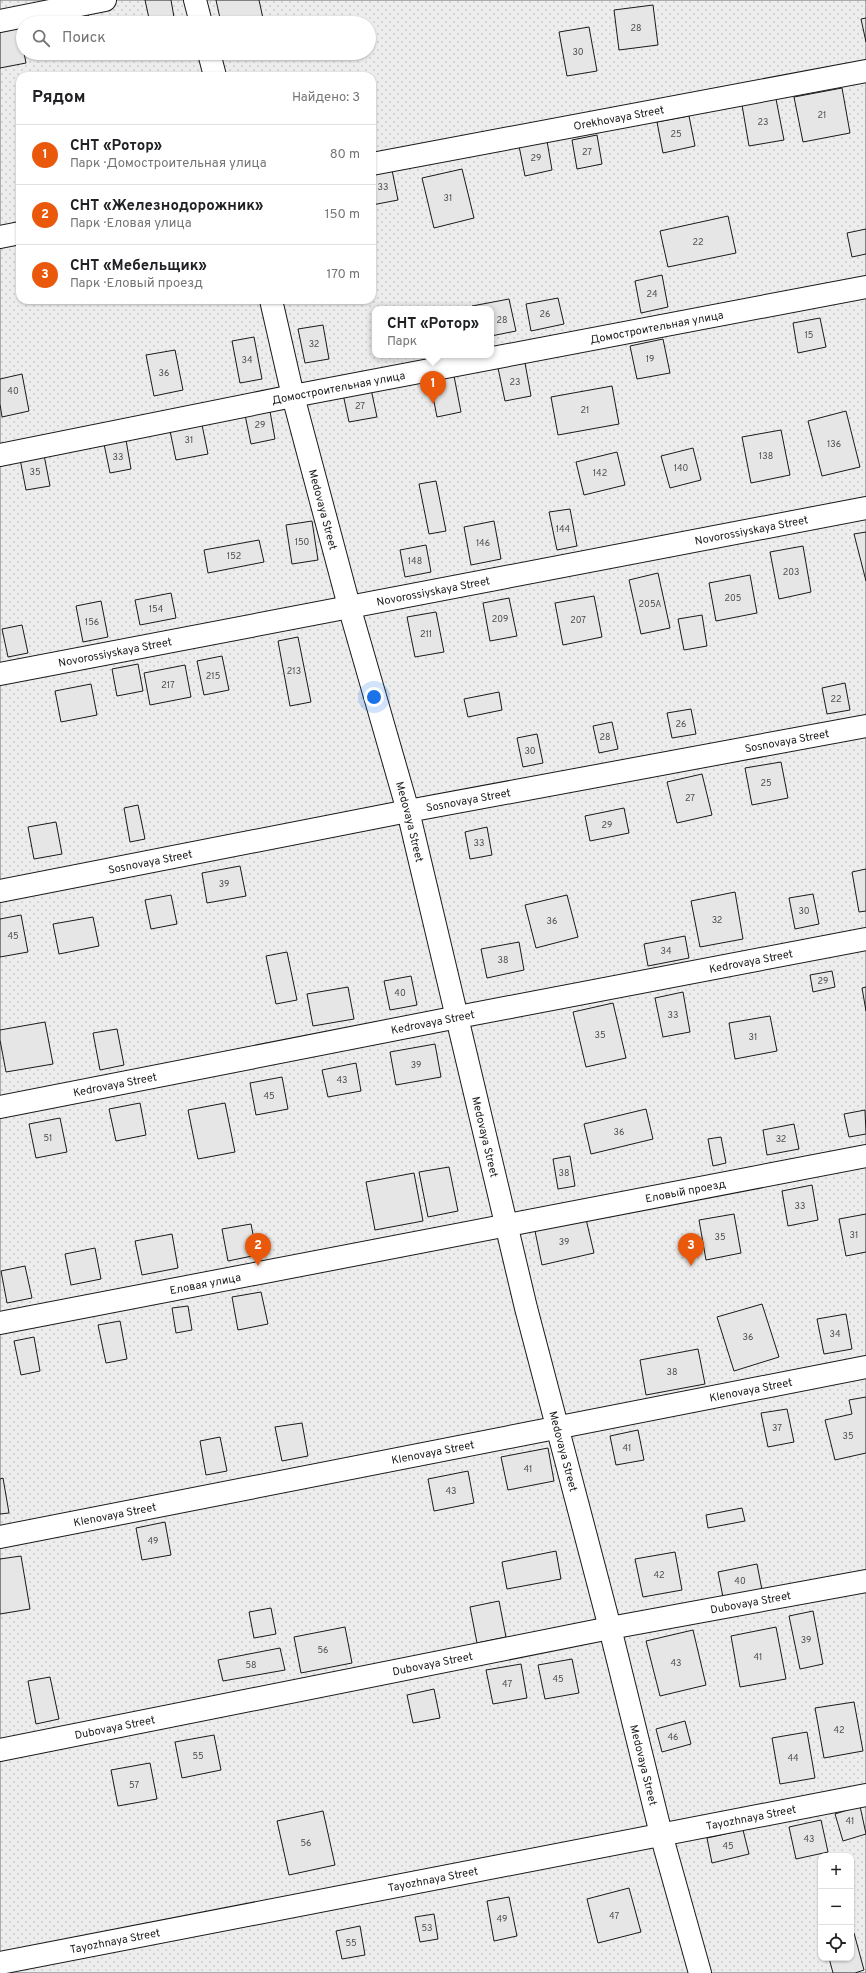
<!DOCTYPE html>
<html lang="ru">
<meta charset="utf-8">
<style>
:root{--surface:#fff;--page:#f6f6f6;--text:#202124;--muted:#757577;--line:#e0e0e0;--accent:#ea580c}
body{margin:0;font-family:Overpass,sans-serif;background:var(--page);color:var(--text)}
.controls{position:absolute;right:12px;bottom:12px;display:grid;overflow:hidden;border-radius:8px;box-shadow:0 1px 3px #0004}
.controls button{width:36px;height:36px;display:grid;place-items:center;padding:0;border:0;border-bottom:1px solid var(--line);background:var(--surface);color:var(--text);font:20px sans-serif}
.you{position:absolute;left:374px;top:697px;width:14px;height:14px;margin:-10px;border:3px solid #fff;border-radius:50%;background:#1a73e8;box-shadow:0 0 0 6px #1a73e833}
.badge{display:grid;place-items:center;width:26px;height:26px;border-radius:50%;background:var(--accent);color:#fff;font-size:13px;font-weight:700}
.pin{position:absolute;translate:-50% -33px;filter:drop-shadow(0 1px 2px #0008)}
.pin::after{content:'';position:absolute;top:21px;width:14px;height:12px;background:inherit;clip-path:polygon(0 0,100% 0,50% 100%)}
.popup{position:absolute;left:372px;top:306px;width:122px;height:52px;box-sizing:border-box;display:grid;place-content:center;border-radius:8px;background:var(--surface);filter:drop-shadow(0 1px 3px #0005);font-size:13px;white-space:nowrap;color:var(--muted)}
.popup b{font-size:15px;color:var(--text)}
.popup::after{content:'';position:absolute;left:50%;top:100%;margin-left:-8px;border:8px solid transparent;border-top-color:var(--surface)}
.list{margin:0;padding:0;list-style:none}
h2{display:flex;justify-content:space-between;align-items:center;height:52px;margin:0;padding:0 16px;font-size:17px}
h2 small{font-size:13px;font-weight:400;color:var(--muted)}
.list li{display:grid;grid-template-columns:26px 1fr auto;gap:12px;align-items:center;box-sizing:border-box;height:60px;padding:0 16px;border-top:1px solid var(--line)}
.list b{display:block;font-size:15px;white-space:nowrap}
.list p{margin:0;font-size:13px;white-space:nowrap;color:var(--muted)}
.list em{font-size:13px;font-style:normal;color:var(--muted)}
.icon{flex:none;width:22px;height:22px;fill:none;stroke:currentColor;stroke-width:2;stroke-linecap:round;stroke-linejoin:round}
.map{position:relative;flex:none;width:866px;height:1973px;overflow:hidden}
.search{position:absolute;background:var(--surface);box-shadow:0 1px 3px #0004;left:16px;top:16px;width:360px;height:44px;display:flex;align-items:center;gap:10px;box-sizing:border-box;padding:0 14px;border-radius:22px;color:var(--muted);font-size:15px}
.panel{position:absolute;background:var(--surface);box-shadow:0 1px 3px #0004;left:16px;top:72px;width:360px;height:232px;border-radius:12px}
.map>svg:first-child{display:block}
</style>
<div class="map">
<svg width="866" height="1973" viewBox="0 0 866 1973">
<defs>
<pattern id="garden-dots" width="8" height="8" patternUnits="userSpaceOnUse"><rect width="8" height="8" fill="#ededed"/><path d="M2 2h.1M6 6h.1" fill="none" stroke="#cbcbcb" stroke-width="1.8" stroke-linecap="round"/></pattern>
</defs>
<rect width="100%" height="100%" fill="#fff"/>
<path fill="url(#garden-dots)" stroke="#6a6a6a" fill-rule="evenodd" d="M 0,0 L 866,0 L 866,1973 L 0,1973 ZM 23,23 L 369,23 L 369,53 L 23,53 ZM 20,76 L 372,76 L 372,300 L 20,300 ZM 375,309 L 491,309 L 491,355 L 375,355 ZM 821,1856 L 851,1856 L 851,1958 L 821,1958 Z"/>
<path fill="#e6e6e6" stroke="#1a1a1a" d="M 145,0 L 171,0 L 175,23 L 150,23 Z
M 216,0 L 259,0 L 264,23 L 221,23 Z
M 653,5 L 658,45 L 619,50 L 614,10 Z
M 87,10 L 90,23 L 70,23 L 68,14 Z
M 866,18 L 866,42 L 861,19 Z
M 19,24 L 23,53 L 24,53 L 26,63 L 0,68 L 0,27 Z
M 589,27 L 597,71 L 567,76 L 559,32 Z
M 842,88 L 850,133 L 803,142 L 794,97 Z
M 776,99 L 784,140 L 749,146 L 742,105 Z
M 689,116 L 695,146 L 663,153 L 657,122 Z
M 597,135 L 602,164 L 577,169 L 572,140 Z
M 547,141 L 552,170 L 525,176 L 519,146 Z
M 462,169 L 474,218 L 434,228 L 422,178 Z
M 392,170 L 398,200 L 372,205 L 372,173 Z
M 728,216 L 736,253 L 668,267 L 660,231 Z
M 866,229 L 866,254 L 852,257 L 847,233 Z
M 662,275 L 668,307 L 641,313 L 635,281 Z
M 558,298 L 564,324 L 531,331 L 526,304 Z
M 509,299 L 516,331 L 491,336 L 491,309 L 473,309 L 472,306 Z
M 820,318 L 826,347 L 798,353 L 793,323 Z
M 323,325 L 329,359 L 305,363 L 298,329 Z
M 254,337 L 262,379 L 240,383 L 232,341 Z
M 663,339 L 670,373 L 637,379 L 630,346 Z
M 175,350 L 183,390 L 154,396 L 146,355 Z
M 525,363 L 531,396 L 505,401 L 498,368 Z
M 22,374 L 29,411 L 2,417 L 0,404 L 0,379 Z
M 454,376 L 461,412 L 437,417 L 430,381 Z
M 612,386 L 619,424 L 558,435 L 551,397 Z
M 371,389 L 377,417 L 349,422 L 343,394 Z
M 269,406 L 275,439 L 251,444 L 244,410 Z
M 846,411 L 860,467 L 822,476 L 808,421 Z
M 201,420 L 208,454 L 176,460 L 169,426 Z
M 781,430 L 790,475 L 751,483 L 742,437 Z
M 126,440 L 131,469 L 110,473 L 104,444 Z
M 693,448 L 701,480 L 670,488 L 661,456 Z
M 617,452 L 625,485 L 584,495 L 576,462 Z
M 44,455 L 50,486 L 26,490 L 20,459 Z
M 436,481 L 446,531 L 429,534 L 419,484 Z
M 570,509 L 577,546 L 557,550 L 549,512 Z
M 312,521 L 318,560 L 292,564 L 286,525 Z
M 494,521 L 501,559 L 471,565 L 464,527 Z
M 866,532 L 866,581 L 854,534 Z
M 259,540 L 264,562 L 208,573 L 204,550 Z
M 426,545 L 431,572 L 405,577 L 400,550 Z
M 803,546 L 811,592 L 779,599 L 770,552 Z
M 658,573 L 670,628 L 641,634 L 629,580 Z
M 750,575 L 757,613 L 716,621 L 709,583 Z
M 171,593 L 176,618 L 140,625 L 135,600 Z
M 594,596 L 602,637 L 563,645 L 555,603 Z
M 509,598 L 517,636 L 490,641 L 483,603 Z
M 101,601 L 108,637 L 83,642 L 76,606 Z
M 436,612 L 444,652 L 415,657 L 407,617 Z
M 702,615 L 707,646 L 684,650 L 678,619 Z
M 22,625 L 28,653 L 8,657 L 2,629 Z
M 298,637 L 311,702 L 290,706 L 278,641 Z
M 222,656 L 229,690 L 204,695 L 197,661 Z
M 138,664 L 143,691 L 117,696 L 112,669 Z
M 185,665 L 191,697 L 150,705 L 144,673 Z
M 845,683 L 850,710 L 827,714 L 822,688 Z
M 91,684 L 97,715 L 61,722 L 55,691 Z
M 499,692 L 502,710 L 468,717 L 464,699 Z
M 691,709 L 696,734 L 672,738 L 667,713 Z
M 612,722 L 618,749 L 599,753 L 593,726 Z
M 537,734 L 543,763 L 523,767 L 517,738 Z
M 781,762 L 788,798 L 752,805 L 745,768 Z
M 702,774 L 712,815 L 677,823 L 667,782 Z
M 138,805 L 145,839 L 130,842 L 124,808 Z
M 624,808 L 629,833 L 590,841 L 585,816 Z
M 56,822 L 62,854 L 34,859 L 28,827 Z
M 487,827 L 492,855 L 470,859 L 465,832 Z
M 240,866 L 246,896 L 207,903 L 202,873 Z
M 866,869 L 866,911 L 859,912 L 852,872 Z
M 735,892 L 743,939 L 700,947 L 691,901 Z
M 813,894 L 819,924 L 795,929 L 789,898 Z
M 171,895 L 177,924 L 151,929 L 145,900 Z
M 567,895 L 578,937 L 536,948 L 525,905 Z
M 21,915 L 28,952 L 0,957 L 0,919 Z
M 93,917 L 99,946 L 59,954 L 53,924 Z
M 685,936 L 689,958 L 648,966 L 644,944 Z
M 519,942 L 524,970 L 487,978 L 481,949 Z
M 287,952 L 297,1000 L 276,1004 L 266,956 Z
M 832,971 L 835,987 L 813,992 L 810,975 Z
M 411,976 L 417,1005 L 390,1010 L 384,981 Z
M 348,987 L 354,1019 L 313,1026 L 307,994 Z
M 866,987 L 866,1011 L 862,988 Z
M 683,992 L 690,1032 L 663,1037 L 655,998 Z
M 613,1003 L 626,1058 L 586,1067 L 573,1012 Z
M 770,1016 L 777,1051 L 735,1059 L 729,1023 Z
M 45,1022 L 53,1064 L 6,1072 L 0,1040 L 0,1030 Z
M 117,1029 L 124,1065 L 100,1070 L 93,1033 Z
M 435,1044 L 441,1077 L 396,1085 L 390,1052 Z
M 356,1063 L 361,1091 L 328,1097 L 322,1070 Z
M 282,1077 L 288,1109 L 256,1115 L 250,1083 Z
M 140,1103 L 146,1135 L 116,1141 L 109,1109 Z
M 225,1103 L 235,1152 L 198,1159 L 188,1110 Z
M 646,1109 L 653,1139 L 591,1154 L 584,1124 Z
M 865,1110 L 866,1134 L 849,1137 L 844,1114 Z
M 60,1118 L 67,1152 L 36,1158 L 29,1124 Z
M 794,1124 L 799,1149 L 767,1155 L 763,1130 Z
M 721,1137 L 726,1163 L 713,1166 L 708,1139 Z
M 570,1156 L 575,1186 L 558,1189 L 553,1159 Z
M 449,1167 L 458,1211 L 428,1217 L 419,1172 Z
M 414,1173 L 423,1221 L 375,1230 L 366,1182 Z
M 812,1185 L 818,1220 L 788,1226 L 782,1191 Z
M 734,1214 L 741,1253 L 706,1260 L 699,1220 Z
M 866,1214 L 866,1252 L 846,1256 L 839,1219 Z
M 586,1219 L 594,1253 L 542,1265 L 535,1231 Z
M 251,1224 L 257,1255 L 228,1261 L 222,1229 Z
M 172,1234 L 178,1268 L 142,1275 L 135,1241 Z
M 95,1248 L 101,1279 L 71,1285 L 65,1254 Z
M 25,1266 L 32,1298 L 7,1303 L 1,1271 Z
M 261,1292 L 268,1324 L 238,1330 L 232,1297 Z
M 762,1304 L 779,1357 L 734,1371 L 717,1317 Z
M 188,1306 L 192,1330 L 176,1333 L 172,1308 Z
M 846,1314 L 852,1349 L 824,1354 L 817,1319 Z
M 120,1321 L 127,1359 L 106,1363 L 98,1325 Z
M 34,1337 L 40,1371 L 21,1375 L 14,1341 Z
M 698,1349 L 705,1384 L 646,1395 L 640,1360 Z
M 866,1397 L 866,1453 L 835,1460 L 825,1420 L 852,1414 L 849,1400 Z
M 787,1409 L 794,1442 L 768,1447 L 761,1413 Z
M 302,1423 L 308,1456 L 282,1461 L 275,1427 Z
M 638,1430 L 644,1460 L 616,1465 L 610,1436 Z
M 220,1437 L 227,1471 L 206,1475 L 200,1441 Z
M 548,1448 L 554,1481 L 508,1490 L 501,1457 Z
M 468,1471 L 474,1503 L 434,1511 L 428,1479 Z
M 3,1478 L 9,1513 L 0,1514 L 0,1479 Z
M 742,1508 L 745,1521 L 708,1528 L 706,1515 Z
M 165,1522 L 171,1555 L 142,1560 L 136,1528 Z
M 556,1551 L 561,1579 L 507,1589 L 502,1562 Z
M 675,1552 L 682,1590 L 643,1597 L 635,1559 Z
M 21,1556 L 30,1609 L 0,1614 L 0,1559 Z
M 757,1564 L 762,1590 L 723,1597 L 718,1572 Z
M 499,1601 L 506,1637 L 477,1643 L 470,1607 Z
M 271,1608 L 276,1634 L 254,1638 L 249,1612 Z
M 813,1611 L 823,1664 L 800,1669 L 789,1616 Z
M 345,1627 L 352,1663 L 301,1673 L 294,1637 Z
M 776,1627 L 786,1679 L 740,1687 L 731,1636 Z
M 693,1630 L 706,1685 L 660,1696 L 646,1641 Z
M 280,1648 L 285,1670 L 223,1681 L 218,1660 Z
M 572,1659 L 579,1693 L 545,1699 L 538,1665 Z
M 521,1664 L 527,1698 L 493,1704 L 486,1670 Z
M 50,1677 L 59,1719 L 36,1724 L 28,1681 Z
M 434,1689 L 440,1718 L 413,1723 L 407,1695 Z
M 854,1702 L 863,1751 L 824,1758 L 815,1708 Z
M 685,1721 L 691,1744 L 662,1752 L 656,1729 Z
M 807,1732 L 815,1778 L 780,1784 L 772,1738 Z
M 214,1735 L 221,1770 L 182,1778 L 175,1742 Z
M 150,1763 L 157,1799 L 118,1806 L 111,1770 Z
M 860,1806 L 866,1834 L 843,1841 L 835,1814 Z
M 323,1811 L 335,1865 L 289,1875 L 277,1821 Z
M 821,1820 L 828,1852 L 796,1859 L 789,1827 Z
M 743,1830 L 749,1854 L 712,1863 L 707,1838 Z
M 629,1888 L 641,1932 L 598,1943 L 587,1899 Z
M 509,1897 L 517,1936 L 494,1941 L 487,1901 Z
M 434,1914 L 438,1939 L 420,1942 L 415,1917 Z
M 360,1926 L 365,1955 L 342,1959 L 336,1931 Z
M 854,1933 L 864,1970 L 855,1973 L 833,1973 L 829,1958 L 851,1958 L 851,1934 Z"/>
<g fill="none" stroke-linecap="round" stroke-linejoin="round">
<defs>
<g id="minor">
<path d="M 195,0 L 201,23"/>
<path d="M 0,21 L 105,0"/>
<path d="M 209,53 L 215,76"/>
<path id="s1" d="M 372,164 L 866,71"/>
<path d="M 0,237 L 20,233"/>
<path id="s2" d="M 271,300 L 293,396 L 349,606 L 408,811 L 526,1308 L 610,1628 L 661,1834 L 700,1973"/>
<path id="s3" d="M 0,455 L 293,396 L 866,287"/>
<path id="s4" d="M 0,674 L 866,508"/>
<path id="s5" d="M 0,891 L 408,811 L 866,726"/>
<path id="s6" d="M 0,1107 L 458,1017 L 866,939"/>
<path id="s7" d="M 0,1323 L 866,1156"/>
<path id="s8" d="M 0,1537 L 866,1367"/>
<path id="s9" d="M 0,1750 L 610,1628 L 866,1581"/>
<path id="s10" d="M 0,1963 L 866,1795"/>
</g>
</defs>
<use href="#minor" stroke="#1a1a1a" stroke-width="24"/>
<use href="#minor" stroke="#fff" stroke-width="22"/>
</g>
<g text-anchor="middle" stroke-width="3" stroke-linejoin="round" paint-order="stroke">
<g font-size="9" fill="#4d4d4d">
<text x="636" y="31">28</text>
<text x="578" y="55">30</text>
<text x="822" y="118">21</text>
<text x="763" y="125">23</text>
<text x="676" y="137">25</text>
<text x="587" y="155">27</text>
<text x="536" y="161">29</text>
<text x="383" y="190">33</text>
<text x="448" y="201">31</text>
<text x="698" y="245">22</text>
<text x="652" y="297">24</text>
<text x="545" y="317">26</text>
<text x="502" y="323">28</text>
<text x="809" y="338">15</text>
<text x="314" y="347">32</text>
<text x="650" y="362">19</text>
<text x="247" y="363">34</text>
<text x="164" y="376">36</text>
<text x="515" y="385">23</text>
<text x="13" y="394">40</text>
<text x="360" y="409">27</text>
<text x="585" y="413">21</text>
<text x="260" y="428">29</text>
<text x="189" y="443">31</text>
<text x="834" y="447">136</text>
<text x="766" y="459">138</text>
<text x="118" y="460">33</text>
<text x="681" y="471">140</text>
<text x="35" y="475">35</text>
<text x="600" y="476">142</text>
<text x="563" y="532">144</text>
<text x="302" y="545">150</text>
<text x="483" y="546">146</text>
<text x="234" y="559">152</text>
<text x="415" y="564">148</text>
<text x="791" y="575">203</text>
<text x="733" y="601">205</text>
<text x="650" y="607">205А</text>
<text x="156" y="612">154</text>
<text x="500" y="622">209</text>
<text x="578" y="623">207</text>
<text x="92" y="625">156</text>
<text x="426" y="637">211</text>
<text x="294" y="674">213</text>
<text x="213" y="679">215</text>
<text x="168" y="688">217</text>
<text x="836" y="702">22</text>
<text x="681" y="727">26</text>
<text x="605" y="740">28</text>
<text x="530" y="754">30</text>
<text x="766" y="786">25</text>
<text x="690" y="801">27</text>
<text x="607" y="828">29</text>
<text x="479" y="846">33</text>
<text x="224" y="887">39</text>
<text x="804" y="914">30</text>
<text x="717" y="923">32</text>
<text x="552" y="924">36</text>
<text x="13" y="939">45</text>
<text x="666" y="954">34</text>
<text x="503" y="963">38</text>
<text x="823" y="984">29</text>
<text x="400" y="996">40</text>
<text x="673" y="1018">33</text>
<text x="600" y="1038">35</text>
<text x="753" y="1040">31</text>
<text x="416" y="1068">39</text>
<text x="342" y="1083">43</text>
<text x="269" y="1099">45</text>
<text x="619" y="1135">36</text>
<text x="48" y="1141">51</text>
<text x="781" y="1142">32</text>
<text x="564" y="1176">38</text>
<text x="800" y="1209">33</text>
<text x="854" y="1238">31</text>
<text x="720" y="1240">35</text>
<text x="564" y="1245">39</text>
<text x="835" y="1337">34</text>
<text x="748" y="1340">36</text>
<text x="672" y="1375">38</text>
<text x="777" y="1431">37</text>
<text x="848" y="1439">35</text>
<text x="627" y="1451">41</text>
<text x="528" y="1472">41</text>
<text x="451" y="1494">43</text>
<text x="153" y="1544">49</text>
<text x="659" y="1578">42</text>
<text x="740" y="1584">40</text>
<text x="806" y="1643">39</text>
<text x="323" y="1653">56</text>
<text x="758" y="1660">41</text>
<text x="676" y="1666">43</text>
<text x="251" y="1668">58</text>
<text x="558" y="1682">45</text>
<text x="507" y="1687">47</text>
<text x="839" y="1733">42</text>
<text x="673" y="1740">46</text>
<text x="198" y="1759">55</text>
<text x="793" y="1761">44</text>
<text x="134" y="1788">57</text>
<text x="850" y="1824">41</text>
<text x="809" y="1842">43</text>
<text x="306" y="1846">56</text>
<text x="728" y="1849">45</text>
<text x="614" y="1919">47</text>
<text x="502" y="1922">49</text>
<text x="427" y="1931">53</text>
<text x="351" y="1946">55</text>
</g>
<g font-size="11" fill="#1a1a1a" stroke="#fff">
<text dy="4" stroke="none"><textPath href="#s1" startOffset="251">Orekhovaya Street</textPath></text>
<text dy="4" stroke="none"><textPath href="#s3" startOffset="669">Домостроительная улица</textPath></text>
<text dy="4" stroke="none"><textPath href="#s3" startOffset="345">Домостроительная улица</textPath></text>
<text dy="4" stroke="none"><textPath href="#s2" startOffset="216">Medovaya Street</textPath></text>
<text dy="4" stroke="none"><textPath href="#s4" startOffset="765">Novorossiyskaya Street</textPath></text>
<text dy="4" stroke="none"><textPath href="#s4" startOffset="441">Novorossiyskaya Street</textPath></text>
<text dy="4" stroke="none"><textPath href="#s4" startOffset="117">Novorossiyskaya Street</textPath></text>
<text dy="4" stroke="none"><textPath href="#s5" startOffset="801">Sosnovaya Street</textPath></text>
<text dy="4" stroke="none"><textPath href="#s5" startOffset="477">Sosnovaya Street</textPath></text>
<text dy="4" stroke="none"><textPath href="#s2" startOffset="540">Medovaya Street</textPath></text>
<text dy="4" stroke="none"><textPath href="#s5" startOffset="153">Sosnovaya Street</textPath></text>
<text dy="4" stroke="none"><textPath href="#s6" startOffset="765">Kedrovaya Street</textPath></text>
<text dy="4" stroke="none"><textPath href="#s6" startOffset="441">Kedrovaya Street</textPath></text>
<text dy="4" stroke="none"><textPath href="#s6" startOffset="117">Kedrovaya Street</textPath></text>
<text dy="4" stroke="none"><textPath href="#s2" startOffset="864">Medovaya Street</textPath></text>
<text dy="4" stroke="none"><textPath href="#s7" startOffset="698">Еловый проезд</textPath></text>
<text dy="4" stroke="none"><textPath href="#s7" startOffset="209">Еловая улица</textPath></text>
<text dy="4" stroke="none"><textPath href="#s8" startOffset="765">Klenovaya Street</textPath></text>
<text dy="4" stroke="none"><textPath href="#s2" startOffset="1188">Medovaya Street</textPath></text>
<text dy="4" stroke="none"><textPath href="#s8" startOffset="441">Klenovaya Street</textPath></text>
<text dy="4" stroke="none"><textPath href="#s8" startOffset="117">Klenovaya Street</textPath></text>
<text dy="4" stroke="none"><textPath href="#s9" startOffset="765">Dubovaya Street</textPath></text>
<text dy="4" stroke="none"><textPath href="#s9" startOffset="441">Dubovaya Street</textPath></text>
<text dy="4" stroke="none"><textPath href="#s9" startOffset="117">Dubovaya Street</textPath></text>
<text dy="4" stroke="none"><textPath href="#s2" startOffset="1512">Medovaya Street</textPath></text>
<text dy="4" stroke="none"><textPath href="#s10" startOffset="765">Tayozhnaya Street</textPath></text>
<text dy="4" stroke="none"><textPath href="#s10" startOffset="441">Tayozhnaya Street</textPath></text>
<text dy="4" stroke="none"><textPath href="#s10" startOffset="117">Tayozhnaya Street</textPath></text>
</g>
</g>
</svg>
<div class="controls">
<button>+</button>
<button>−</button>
<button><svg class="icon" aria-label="locate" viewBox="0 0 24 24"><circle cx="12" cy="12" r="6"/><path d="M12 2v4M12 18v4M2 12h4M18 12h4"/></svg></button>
</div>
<div class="you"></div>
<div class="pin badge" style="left:433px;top:404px">1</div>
<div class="popup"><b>СНТ «Ротор»</b>Парк</div>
<div class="pin badge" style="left:258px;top:1266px">2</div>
<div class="pin badge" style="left:691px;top:1266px">3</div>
<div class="search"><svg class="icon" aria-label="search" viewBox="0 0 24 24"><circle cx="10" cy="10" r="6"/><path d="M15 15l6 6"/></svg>Поиск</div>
<section class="panel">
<h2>Рядом<small>Найдено: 3</small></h2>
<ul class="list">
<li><span class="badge">1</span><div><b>СНТ «Ротор»</b><p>Парк · Домостроительная улица</p></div><em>80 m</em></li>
<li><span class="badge">2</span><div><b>СНТ «Железнодорожник»</b><p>Парк · Еловая улица</p></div><em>150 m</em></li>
<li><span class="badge">3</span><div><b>СНТ «Мебельщик»</b><p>Парк · Еловый проезд</p></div><em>170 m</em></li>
</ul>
</section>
</div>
